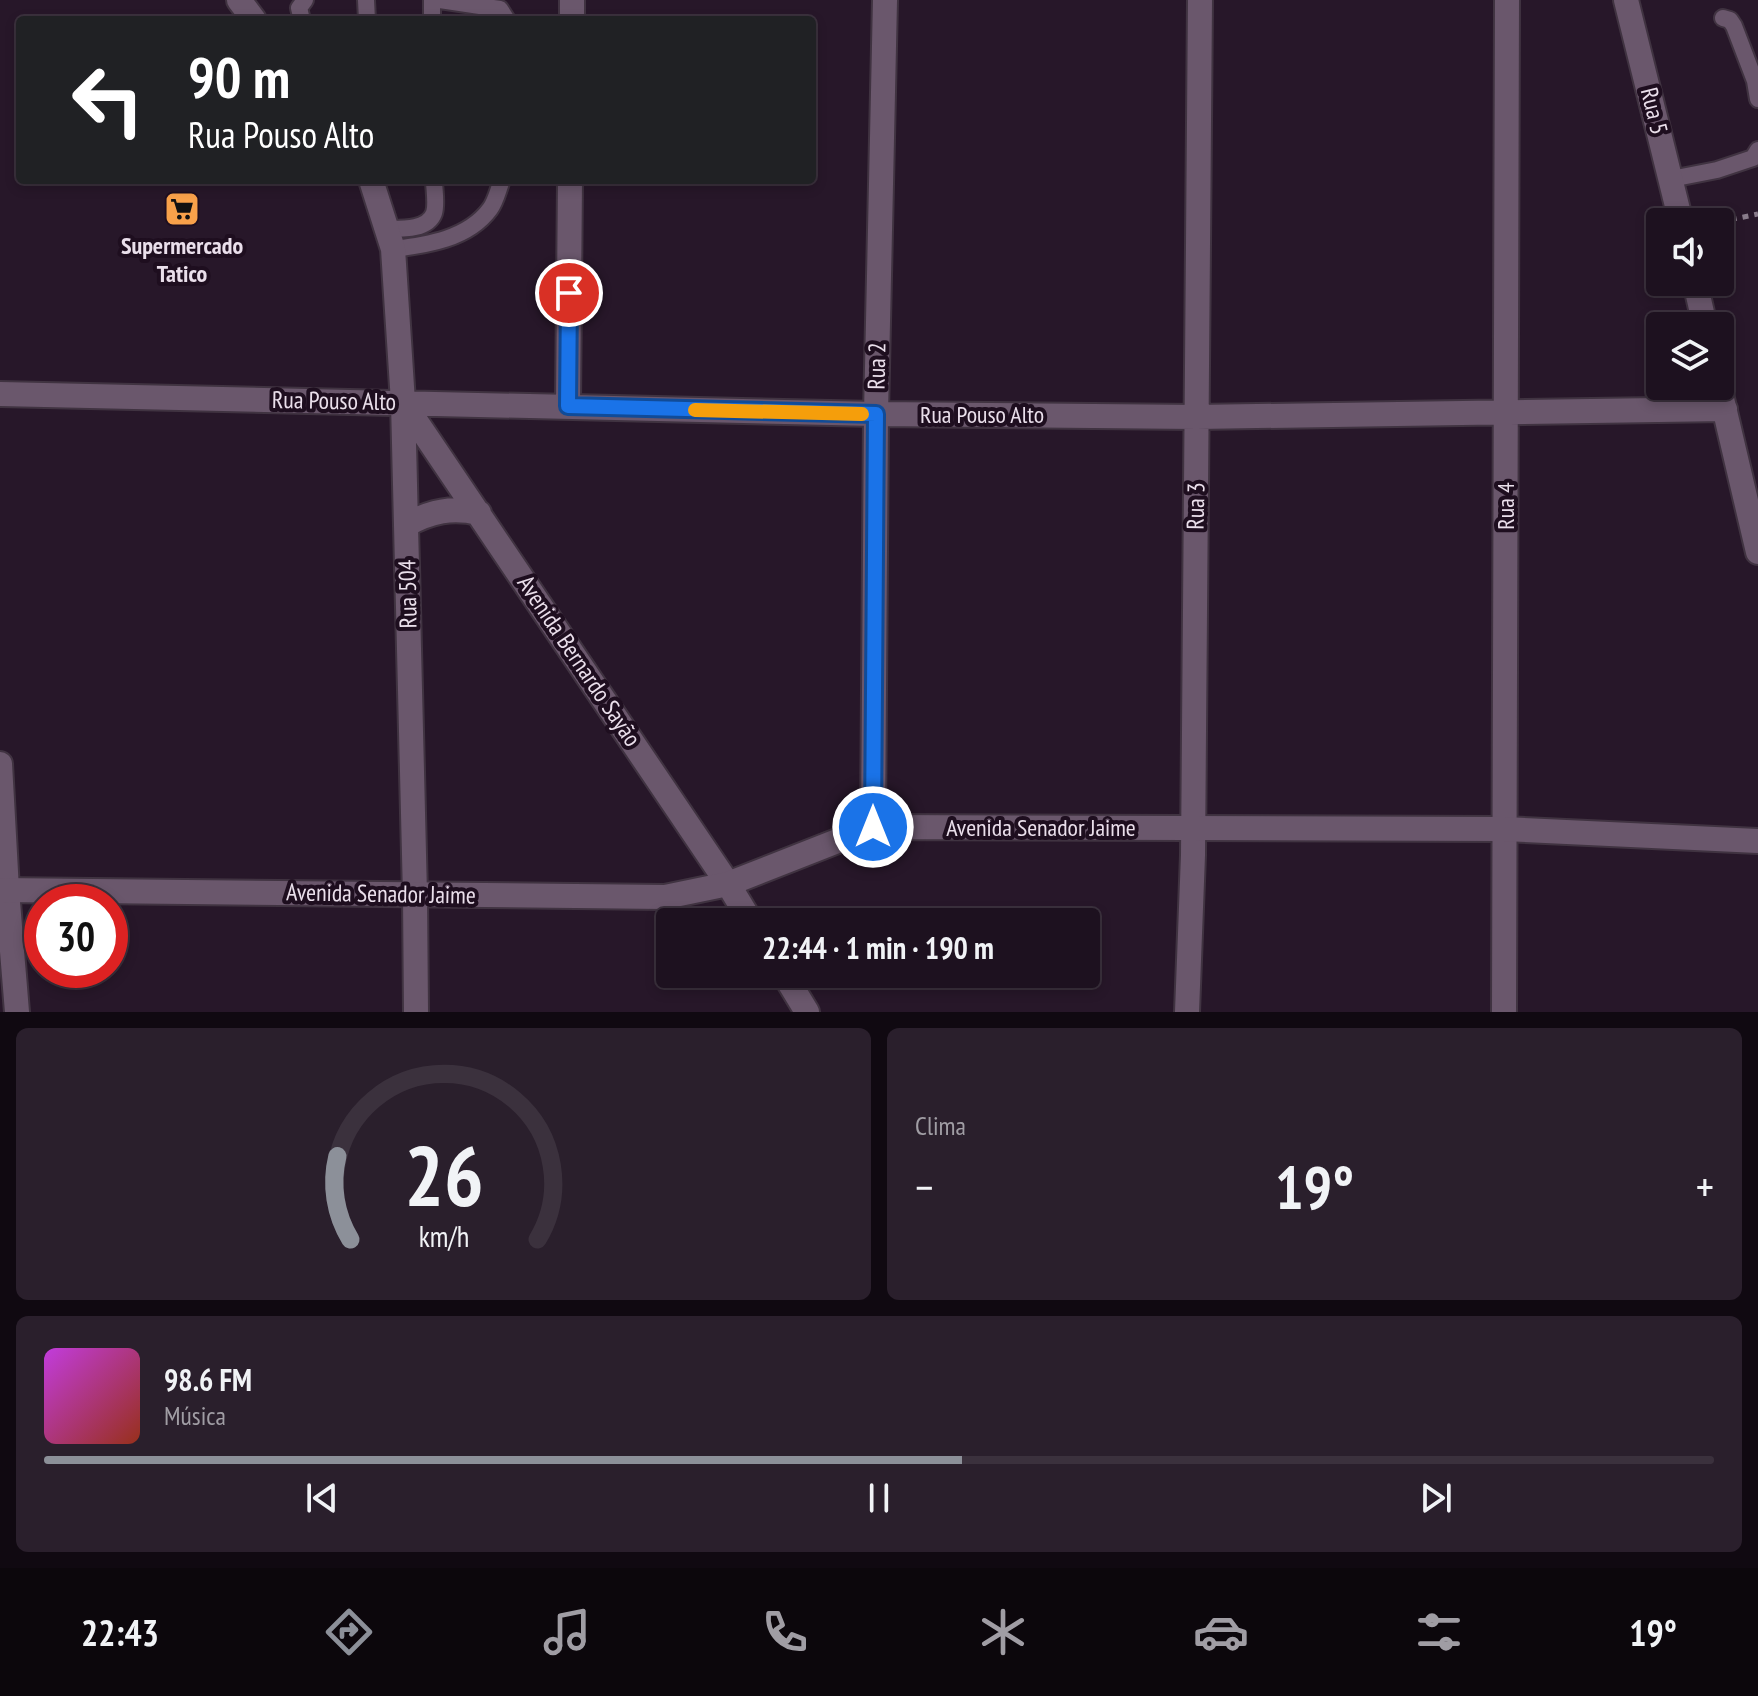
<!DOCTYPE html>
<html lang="pt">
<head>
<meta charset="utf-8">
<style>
  body { margin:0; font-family:"PT Sans Narrow",sans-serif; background:#2a1f2c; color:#f1f3f6; height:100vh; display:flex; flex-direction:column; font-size:30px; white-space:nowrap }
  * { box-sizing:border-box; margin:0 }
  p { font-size:26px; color:#a09da4 }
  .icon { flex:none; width:44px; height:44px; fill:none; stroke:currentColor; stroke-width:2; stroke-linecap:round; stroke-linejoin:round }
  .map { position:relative; height:1012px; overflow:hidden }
  .details { display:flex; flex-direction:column; gap:16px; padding:16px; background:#100911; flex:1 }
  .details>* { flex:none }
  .guide { position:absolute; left:16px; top:16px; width:800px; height:168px; border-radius:8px; box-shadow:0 4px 12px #0003,0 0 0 2px #3b313d; background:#202124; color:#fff; overflow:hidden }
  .controls { position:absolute; left:1646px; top:208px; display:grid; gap:16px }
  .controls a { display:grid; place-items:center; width:88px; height:88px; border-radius:8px; background:#1d111f; box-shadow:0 4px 12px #0003,0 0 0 2px #3b313d; font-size:40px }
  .speed { position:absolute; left:24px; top:884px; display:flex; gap:16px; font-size:40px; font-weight:700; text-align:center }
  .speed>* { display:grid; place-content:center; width:104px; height:104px; border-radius:50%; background:#1d111f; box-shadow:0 4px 12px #0003,0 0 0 2px #3b313d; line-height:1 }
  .speed .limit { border:12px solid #d22; background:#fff; color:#111 }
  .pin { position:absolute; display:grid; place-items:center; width:68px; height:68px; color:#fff; margin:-34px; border:4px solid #fff; border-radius:50%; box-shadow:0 2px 8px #0007 }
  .me { position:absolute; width:88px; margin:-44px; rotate:0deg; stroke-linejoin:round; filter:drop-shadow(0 0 6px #0008) }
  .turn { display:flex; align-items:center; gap:28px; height:168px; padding:0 40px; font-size:36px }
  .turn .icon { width:104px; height:104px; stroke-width:2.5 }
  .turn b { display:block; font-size:56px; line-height:68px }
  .big { font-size:60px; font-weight:600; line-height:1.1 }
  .details .tile { flex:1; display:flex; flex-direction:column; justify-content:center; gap:12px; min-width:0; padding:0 28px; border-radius:12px; background:#2a1f2c }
  .details .dial { align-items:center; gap:0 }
  .dial svg { height:208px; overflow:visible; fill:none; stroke:#3b313d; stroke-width:7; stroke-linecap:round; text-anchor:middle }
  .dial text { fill:#f1f3f6; stroke:none }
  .song { display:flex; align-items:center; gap:24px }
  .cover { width:96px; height:96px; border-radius:12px; background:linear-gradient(135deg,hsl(290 70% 55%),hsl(10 70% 35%)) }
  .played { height:8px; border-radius:4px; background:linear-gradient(90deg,#8c9099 55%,#3b313d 55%) }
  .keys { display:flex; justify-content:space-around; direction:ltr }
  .heat { display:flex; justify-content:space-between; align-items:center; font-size:44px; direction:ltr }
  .details .tiles { flex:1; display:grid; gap:16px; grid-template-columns:1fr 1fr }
  .tile:last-child { grid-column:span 2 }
  .trip { position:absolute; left:656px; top:908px; width:444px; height:80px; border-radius:8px; background:#1d111f; box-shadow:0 4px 12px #0003,0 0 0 2px #3b313d; font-weight:600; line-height:80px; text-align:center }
  .menu { display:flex; height:128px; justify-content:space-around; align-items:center; background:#0c070c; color:#a09da4 }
  .menu .icon { width:56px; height:56px }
  .menu .on { color:#8c9099 }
  .menu b { font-size:36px; color:#f1f3f6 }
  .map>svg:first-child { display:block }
</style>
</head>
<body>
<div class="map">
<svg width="1758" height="1012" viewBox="0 0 1758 1012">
  <rect width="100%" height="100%" fill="#271729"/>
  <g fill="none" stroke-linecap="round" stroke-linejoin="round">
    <defs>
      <path id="lane" d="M366,0L367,20
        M432,0V20
        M440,0L500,9L507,20
        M1723,18L1730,20L1734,26L1755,81L1758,99
        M302,20L299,8L305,0
        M1671,179L1717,170L1753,158L1758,150
        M388,229C402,229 428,230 434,213C437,204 434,189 434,180
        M393,249C427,245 468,239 490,209C496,201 498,190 502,180"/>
      <path id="street" d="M239,0L254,20
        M1626,0L1681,222
        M572,20V0
        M371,180L393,249L403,402L415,895L416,1012
        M1695,282L1705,326
        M1719,386L1758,552
        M0,394L876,414L1197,417L1725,409
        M403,402L728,884
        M568,406L570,180
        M406,525C431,511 452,507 479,513
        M0,764L7,890L17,1012
        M873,827L876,414L885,0
        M1187,1012L1193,855L1200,0
        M1504,1012L1507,0"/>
      <path id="secondary" d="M728,884L751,922
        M0,890L665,897L728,884L873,827L1505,829L1758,841
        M784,974L807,1012"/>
    </defs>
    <!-- lane casing -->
    <use href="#lane" stroke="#403341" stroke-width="20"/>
    <!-- street casing -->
    <use href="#street" stroke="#403341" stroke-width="28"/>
    <!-- secondary casing -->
    <use href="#secondary" stroke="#403341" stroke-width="28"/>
    <!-- path -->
    <path stroke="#887b8a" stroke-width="5" stroke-dasharray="6 6" stroke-linecap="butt" d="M1719,222L1758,214"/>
    <!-- lane -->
    <use href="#lane" stroke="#6a576c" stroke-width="16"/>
    <!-- street -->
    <use href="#street" stroke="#6a576c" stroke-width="24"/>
    <!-- secondary -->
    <use href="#secondary" stroke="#6a576c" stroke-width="24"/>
  </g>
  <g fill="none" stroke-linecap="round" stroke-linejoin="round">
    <defs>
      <path id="route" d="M569,293L568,406L876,414L873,827"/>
    </defs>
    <!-- route casing -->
    <use href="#route" stroke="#114b97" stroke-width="20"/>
    <!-- route -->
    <use href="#route" stroke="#1a73e8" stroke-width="14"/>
    <!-- slow -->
    <path stroke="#f59e0b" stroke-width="14" d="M695,410L862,414"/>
  </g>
  <!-- icons -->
  <defs>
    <symbol id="supermarket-square" viewBox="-11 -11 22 22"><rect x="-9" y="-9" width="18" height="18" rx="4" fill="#f8a14a" stroke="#1e0e1f"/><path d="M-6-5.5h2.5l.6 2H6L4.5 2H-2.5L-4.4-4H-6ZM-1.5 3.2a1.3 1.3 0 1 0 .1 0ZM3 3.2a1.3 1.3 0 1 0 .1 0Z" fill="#111"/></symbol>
  </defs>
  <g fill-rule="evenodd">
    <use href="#supermarket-square" x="162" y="189" width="40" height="40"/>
  </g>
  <g text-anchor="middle" stroke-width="8" stroke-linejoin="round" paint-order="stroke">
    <!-- street labels -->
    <g font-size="24" fill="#eadfeb" stroke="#1e0e1f">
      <text transform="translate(1654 111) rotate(76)" y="8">Rua 5</text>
      <text transform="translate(877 366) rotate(-89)" y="8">Rua 2</text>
      <text transform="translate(334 401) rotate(1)" y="8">Rua Pouso Alto</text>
      <text x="982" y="423">Rua Pouso Alto</text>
      <text transform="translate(1196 506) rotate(-89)" y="8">Rua 3</text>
      <text transform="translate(1506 506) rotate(-90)" y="8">Rua 4</text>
      <text transform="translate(408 594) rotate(-91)" y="8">Rua 504</text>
      <text transform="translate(579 661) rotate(56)" y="8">Avenida Bernardo Sayão</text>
      <text x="1041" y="836">Avenida Senador Jaime</text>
      <text transform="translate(381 894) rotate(1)" y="8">Avenida Senador Jaime</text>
    </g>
    <!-- poi labels -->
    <g font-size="24" font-weight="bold" fill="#eadfeb" stroke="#1e0e1f">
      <text x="182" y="254">Supermercado<tspan x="182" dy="28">Tatico</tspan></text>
    </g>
  </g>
</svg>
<div class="controls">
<a><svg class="icon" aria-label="sound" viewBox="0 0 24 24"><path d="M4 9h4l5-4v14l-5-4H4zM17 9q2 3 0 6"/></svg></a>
<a><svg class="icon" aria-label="layers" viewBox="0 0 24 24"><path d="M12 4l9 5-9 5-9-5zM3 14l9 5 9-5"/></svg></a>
</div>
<div class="speed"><div class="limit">30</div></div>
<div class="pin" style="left:569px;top:293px;background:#d93025"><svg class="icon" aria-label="arrive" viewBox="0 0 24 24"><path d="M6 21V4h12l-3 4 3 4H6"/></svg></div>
<svg class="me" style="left:873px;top:827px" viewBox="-20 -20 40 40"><circle r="17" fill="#1a73e8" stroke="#fff" stroke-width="3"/><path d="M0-11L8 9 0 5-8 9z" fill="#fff"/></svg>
<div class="trip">22:44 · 1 min · 190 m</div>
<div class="guide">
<div class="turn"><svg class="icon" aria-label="left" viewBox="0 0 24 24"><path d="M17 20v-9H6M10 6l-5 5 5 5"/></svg><div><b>90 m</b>Rua Pouso Alto</div></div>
</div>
</div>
<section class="details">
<div class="tiles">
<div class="tile dial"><svg viewBox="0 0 100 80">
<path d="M14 69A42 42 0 1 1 86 69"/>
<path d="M14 69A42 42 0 0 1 9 37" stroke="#8c9099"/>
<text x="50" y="56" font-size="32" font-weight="700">26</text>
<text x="50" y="72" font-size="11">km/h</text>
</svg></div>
<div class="tile"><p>Clima</p>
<div class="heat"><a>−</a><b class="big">19°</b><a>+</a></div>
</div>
<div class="tile">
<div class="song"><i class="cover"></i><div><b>98.6 FM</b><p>Música</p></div></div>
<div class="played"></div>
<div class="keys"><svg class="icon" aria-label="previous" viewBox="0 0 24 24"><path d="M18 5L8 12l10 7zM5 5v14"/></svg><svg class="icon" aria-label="pause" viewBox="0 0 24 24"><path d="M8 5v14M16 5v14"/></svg><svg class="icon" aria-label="next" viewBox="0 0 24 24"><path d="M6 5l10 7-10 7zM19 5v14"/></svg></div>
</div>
</div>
</section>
<nav class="menu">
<b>22:43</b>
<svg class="icon on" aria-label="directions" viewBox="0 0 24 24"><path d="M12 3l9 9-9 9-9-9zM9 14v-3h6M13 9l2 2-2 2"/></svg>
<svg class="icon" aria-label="music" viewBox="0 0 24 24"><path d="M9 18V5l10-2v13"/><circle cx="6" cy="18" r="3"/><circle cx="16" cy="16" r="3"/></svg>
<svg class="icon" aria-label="phone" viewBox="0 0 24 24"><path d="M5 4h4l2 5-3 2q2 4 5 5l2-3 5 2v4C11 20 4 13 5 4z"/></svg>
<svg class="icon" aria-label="climate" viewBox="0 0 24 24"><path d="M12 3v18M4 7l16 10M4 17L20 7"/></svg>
<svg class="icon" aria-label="car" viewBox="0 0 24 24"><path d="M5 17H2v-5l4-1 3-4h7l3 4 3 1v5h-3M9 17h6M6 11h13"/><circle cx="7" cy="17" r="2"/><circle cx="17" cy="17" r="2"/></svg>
<svg class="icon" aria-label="filters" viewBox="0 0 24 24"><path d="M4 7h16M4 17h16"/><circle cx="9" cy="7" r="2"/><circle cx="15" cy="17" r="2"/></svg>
<b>19°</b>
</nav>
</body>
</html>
